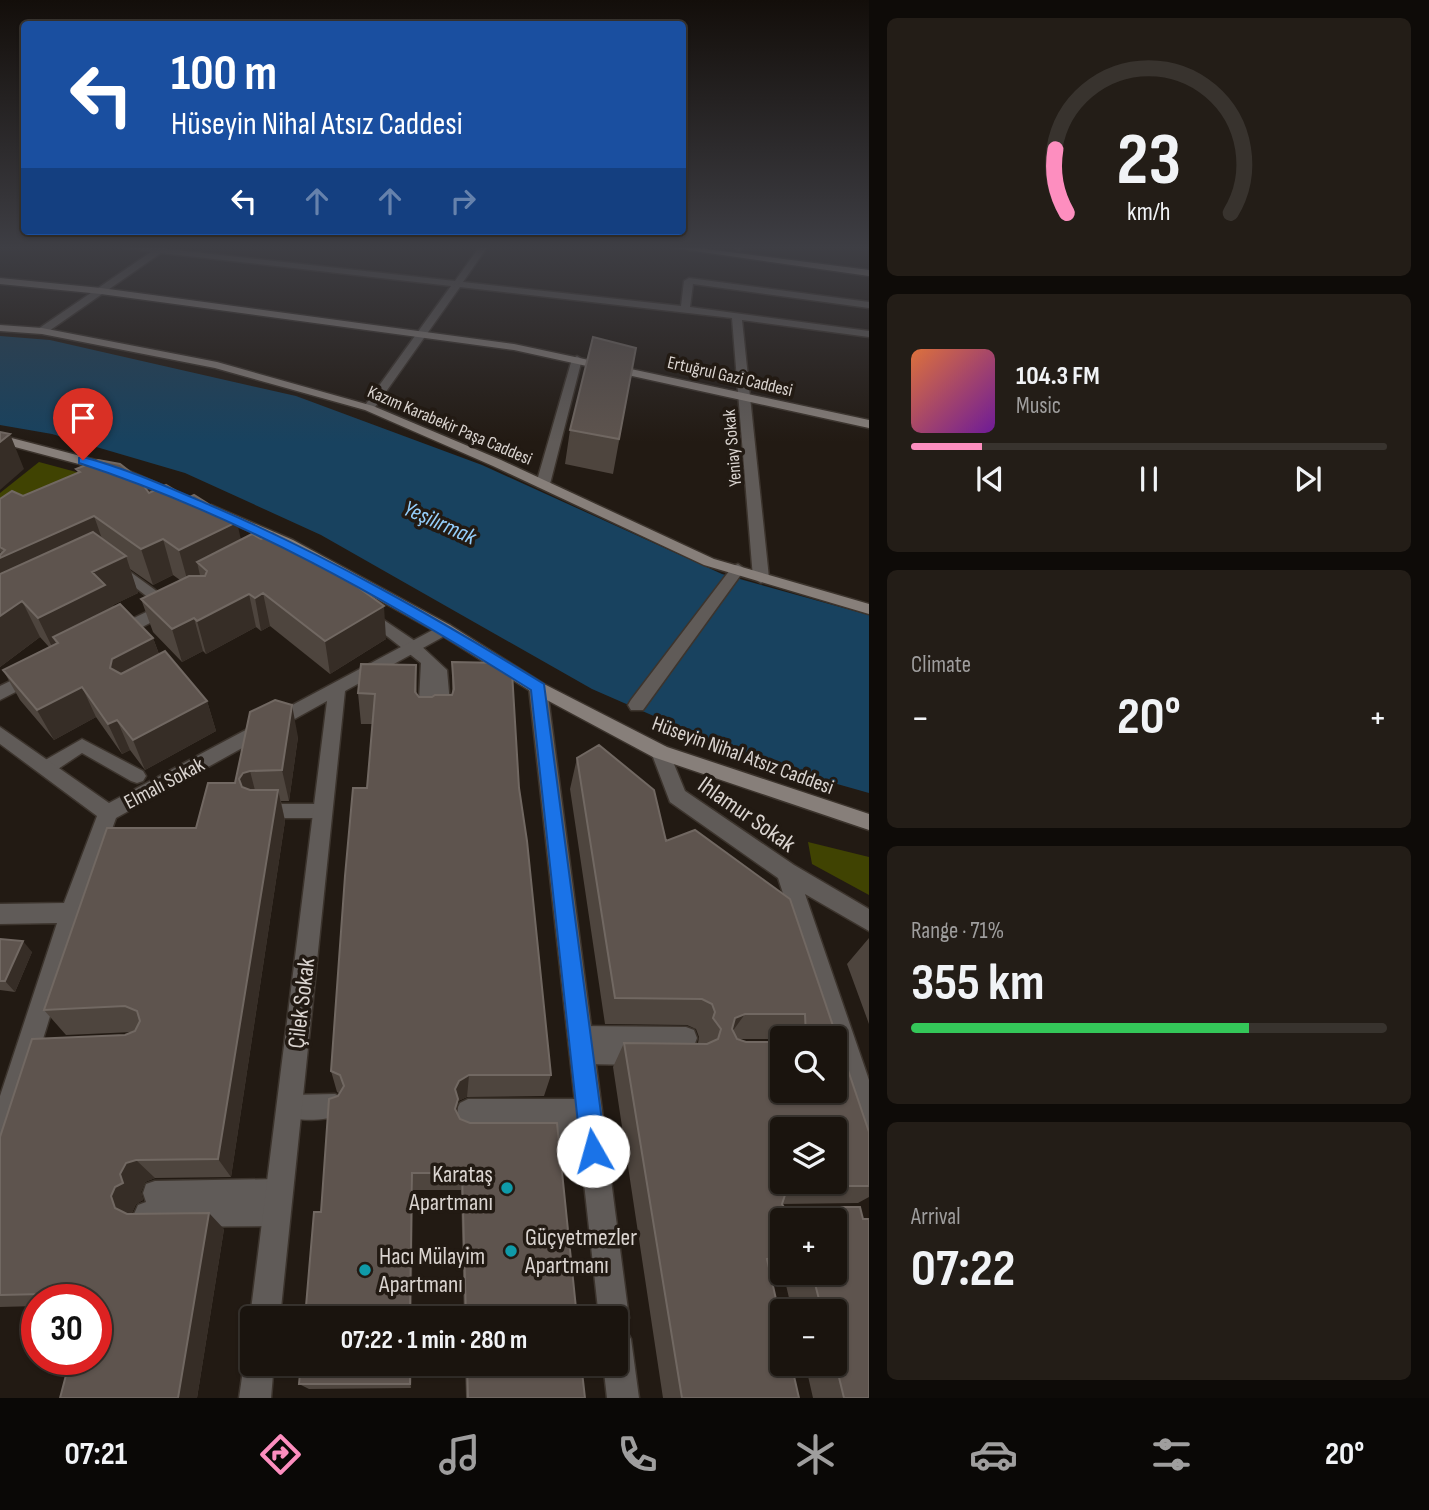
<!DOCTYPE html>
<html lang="en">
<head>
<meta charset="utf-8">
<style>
  body { margin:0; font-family:"Sofia Sans Condensed",sans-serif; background:#231d17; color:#f1f3f6; height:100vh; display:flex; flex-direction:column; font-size:26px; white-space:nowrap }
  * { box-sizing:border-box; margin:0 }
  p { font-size:23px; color:#9f9e9e }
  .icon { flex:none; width:38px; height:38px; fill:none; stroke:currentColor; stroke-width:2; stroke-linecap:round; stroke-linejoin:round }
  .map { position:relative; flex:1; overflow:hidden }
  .side { display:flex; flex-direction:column; gap:18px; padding:18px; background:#0e0b08; width:560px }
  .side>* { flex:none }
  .guide { position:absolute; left:21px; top:21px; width:665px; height:214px; border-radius:7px; box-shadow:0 2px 5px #0004,0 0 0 2px #38332e; background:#1a4fa0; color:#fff; overflow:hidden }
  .fabs { position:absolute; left:770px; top:1026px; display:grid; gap:14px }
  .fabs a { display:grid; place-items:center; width:77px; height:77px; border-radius:7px; background:#1a140e; box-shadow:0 2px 5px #0004,0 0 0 2px #38332e; font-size:35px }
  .speed { position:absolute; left:21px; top:1284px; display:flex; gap:14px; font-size:35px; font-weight:700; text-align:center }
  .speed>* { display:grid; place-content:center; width:91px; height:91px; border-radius:50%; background:#1a140e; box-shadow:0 2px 5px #0004,0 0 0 2px #38332e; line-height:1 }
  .speed .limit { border:10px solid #d22; background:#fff; color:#111 }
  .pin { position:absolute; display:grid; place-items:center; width:60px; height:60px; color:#fff; margin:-72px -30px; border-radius:50% 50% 50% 0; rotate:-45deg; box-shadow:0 0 7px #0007 }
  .pin .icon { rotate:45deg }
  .me { position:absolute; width:77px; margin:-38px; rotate:353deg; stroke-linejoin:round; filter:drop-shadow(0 0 5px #0008) }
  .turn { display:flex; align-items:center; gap:24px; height:147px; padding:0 35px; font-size:32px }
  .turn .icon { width:91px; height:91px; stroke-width:2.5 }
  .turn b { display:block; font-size:49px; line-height:60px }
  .lanes { display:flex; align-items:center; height:66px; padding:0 35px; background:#0003; justify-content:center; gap:35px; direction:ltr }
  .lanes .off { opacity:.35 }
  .big { font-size:52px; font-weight:700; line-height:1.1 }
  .side .tile { flex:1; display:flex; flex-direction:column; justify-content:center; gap:10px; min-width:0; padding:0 24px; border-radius:10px; background:#231d17 }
  .side .dial { align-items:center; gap:0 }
  .dial svg { height:182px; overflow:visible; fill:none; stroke:#38332e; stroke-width:7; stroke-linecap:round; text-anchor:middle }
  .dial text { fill:#f1f3f6; stroke:none }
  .song { display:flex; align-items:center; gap:21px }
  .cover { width:84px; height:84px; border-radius:10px; background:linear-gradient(135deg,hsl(20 70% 55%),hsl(280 70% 35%)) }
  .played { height:7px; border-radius:4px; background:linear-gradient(90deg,#fd8ebf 15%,#38332e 15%) }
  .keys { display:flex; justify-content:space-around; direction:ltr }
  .heat { display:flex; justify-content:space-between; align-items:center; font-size:38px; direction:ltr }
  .charge { height:10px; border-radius:5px; background:linear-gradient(90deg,#34c759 71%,#38332e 0) }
  .trip { position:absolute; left:240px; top:1306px; width:388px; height:70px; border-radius:7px; background:#1a140e; box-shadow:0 2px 5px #0004,0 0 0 2px #38332e; font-weight:700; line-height:70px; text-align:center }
  .tabs { display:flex; height:112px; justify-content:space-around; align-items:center; background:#0a0806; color:#9f9e9e }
  .tabs .icon { width:49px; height:49px }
  .tabs .on { color:#fd8ebf }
  .tabs b { font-size:32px; color:#f1f3f6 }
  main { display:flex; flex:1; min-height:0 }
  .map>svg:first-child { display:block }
</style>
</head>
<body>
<main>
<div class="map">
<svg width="869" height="1398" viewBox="0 0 869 1398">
  <rect width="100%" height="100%" fill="#221a13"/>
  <!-- green -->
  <path fill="#404302" d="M39,462L80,473L0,511V493Z
    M808,842L869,857V895L812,864Z"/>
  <!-- water -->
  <path fill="#18425f" d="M0,336L50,340L296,396L482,465L722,574L869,615V793L759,762L592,689L321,535L185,473L52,434L0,425Z"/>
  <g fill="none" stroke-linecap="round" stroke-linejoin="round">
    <defs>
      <path id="lane" d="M736,246H744L739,251L735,249Z
        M118,563L173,603L175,606L173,609H163L113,570L111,567Z
        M369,610L418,643L447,670L451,715L449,719H437L435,702L432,723H420L418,719L421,663L364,618L362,615Z
        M82,739L143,771L146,776L143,781L137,783L131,781L82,753L52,773H40L37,768L40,763Z
        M261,804H323L329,806L332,811L329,816L323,818H261L255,816L252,811L255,806Z
        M580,1026L686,1027L694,1030L697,1038L694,1046L686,1049H648L650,1054L647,1062L639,1065L582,1064L574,1061L571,1053L574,1045L569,1037L572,1029Z
        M335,1094L343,1098L347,1106L343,1114C327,1121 297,1122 281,1115L277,1107L281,1099L289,1095Z
        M468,1099H589L597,1103L601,1111L597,1119L603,1128L599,1136C582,1144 546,1144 529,1136L525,1128L527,1123H468L460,1119L456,1111L460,1103Z
        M279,1179L288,1182L291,1191L288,1200L282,1202L286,1204L290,1213L286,1222L277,1226L147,1227L138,1223L134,1214L138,1205L146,1202L143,1193L146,1184L155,1181Z"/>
      <path id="street" d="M115,246H165L167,249L455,281L480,246H488L463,282L681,306L684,281L689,278L869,302V308L693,284L690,307L869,331V337L742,320L769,578L761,583L753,578L732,318L460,287L373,410L369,411L363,408L451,286L161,253L46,333H38V329L151,252Z
        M577,356L582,359L550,484L548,487H538L536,484L572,359Z
        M738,564L745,569L643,710H631L628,705L631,700L733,566Z
        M167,602L175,607L173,611L123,637H111L109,633L111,629Z
        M444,624L450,625L452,629L450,633L345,691L280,1318H252V1323L250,1318L327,701L116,818L82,913L13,1136L9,1145L0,1149V1096L57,923L0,924V904L64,903L97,816L0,744V727L109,803Z
        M33,670L39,672L42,676L39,680L0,700V686Z
        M538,682L547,688L629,1318L625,1328L631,1339L639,1398H607L603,1363H616V1318H599L529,688Z
        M660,745L667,747L685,791L794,865L869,909V931L805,894L869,1080V1131L860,1127L856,1118L835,1052V1038H830L778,878L670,802L651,752L653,747Z
        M252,1350V1363H274L271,1398H239L244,1363L248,1352Z"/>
      <path id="secondary" d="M660,246H683L869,270V276Z
        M0,278L101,288L514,344L869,420V428L514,350L101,294L0,284Z
        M0,325L42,328L217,362L373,406L501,460L714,559L869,604V614L704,565L493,466L365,410L215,368L42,334L0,331Z
        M0,435L115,465L189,497L182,501L177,500L105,471L0,443Z
        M211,505L293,540L450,625L544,684L667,747L869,814V830L653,757L532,692L438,633L283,546L206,512L204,509Z"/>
    </defs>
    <!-- lane casing -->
    <use href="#lane" stroke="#3c342d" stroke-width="3"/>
    <!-- street casing -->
    <use href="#street" stroke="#3c342d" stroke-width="3"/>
    <!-- secondary casing -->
    <use href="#secondary" stroke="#3c342d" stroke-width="3"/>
    <!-- lane -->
    <use href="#lane" fill="#605b58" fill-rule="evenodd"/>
    <!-- street -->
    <use href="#street" fill="#605b58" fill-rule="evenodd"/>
    <!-- secondary -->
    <use href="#secondary" fill="#877f7a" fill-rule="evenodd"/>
  </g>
  <!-- wall -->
  <path fill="#4e453e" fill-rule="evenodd" d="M636,348L613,474L565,464L570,430Z
    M76,469L149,493L241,540L386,639L330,674L270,626L261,631L256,627L206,654L203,651L182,662L153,632L141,599L180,580L173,575L153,585L130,569L138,593L113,605L114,607L153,638L159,654L207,701L216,731L145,770L130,750L122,754L96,717L54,740L20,700L3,670L49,647L40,637L0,667V499L23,496L78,473Z
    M452,662L519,788L551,1075L544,1096L467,1097L458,1101L457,1114L577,1318H464L461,1190H413L321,1212L338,1096L340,1094L337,1092L331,1071L367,788L372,724H361L358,693L416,665L417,694L419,697H432L452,695Z
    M250,712L298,737L289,801H281L285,821L231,1177L155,1178L145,1182L141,1192L143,1200L136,1204L132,1213V1214L224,1229L197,1398H60L96,1300H37V1306L0,1307V1137L125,1035L133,1032L66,1035L44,1010L235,783Z
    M599,745L654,790L666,841L695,830L790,899L869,1132V1197L858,1203L782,1204L789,1215L794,1216L809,1207H860L863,1219H869V1398H813L805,1363H835V1311H792L783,1272H835V1220H782V1269L781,1264L768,1267L782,1326V1363H791L799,1398H663L613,1067L624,1043L698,1044V1043L699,1037L696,1029L687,1025L605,1024L570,789L577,758ZM782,1038H835V1090H782V1042H746L737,1039H782ZM782,1129H835V1181H782Z
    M869,938V1024L847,964Z
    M0,939L32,952L15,992L0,990Z
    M412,1363L411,1388L309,1389L299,1384Z
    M465,1363H581L585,1398H466Z"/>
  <!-- shaded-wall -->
  <path fill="#362d26" d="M10,434L24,469L0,490V442Z
    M94,516L107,553L0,588V551L3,557Z
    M237,522L245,558L197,562L201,580L189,586L179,550Z
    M163,539L173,575L153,585L141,549Z
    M126,556L138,593L113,605L119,622L58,643L53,637L60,652L56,655L38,618L92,572Z
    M263,593L270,626L261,631L255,598Z
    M249,594L256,627L206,654L197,621Z
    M22,601L40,637L0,667V616Z
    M384,606L386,639L330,674L325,641Z
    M194,618L203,651L182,662L172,629Z
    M153,638L164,668L125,690L110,668L112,659Z
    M82,687L96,717L54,740L37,710Z
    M207,701L216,731L145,770L133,740Z
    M292,705L298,737L289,801L282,770Z
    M117,720L130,750L122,754L108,724Z
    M250,771L258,802L248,810L239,779L243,773Z
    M278,790L285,821L231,1177L218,1159Z
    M23,941L32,952L15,992L5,981Z
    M745,1014L727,1039L735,1018Z
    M469,1075L467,1097L458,1101L457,1119L455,1109V1089L459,1081Z
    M136,1160L155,1178L145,1182L141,1192L143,1200L136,1204L132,1213L136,1224L115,1208L111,1196L126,1163Z
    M412,1173L413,1190L412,1318H410Z
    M209,1213L224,1229L197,1398H178Z
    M410,1363H412L411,1388L410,1384Z"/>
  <!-- building -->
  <path fill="#5e544e" stroke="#716862" stroke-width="2" fill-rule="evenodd" d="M593,337L636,348L619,439L570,430Z
    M0,432L10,434L0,442Z
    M98,460L120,464L138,478L149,493L166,485L188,498L194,495L237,522L179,550L163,539L141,549L94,516L0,558V555L5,550L0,547V499L12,491L23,496L80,472L76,469Z
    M93,532L126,556L92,572L105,585L38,618L22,601L0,616V574Z
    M273,533L331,572L334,570L384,606L325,641L263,593L255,598L249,594L197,621L194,618L172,629L141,599L189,576H205L207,571L197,562L252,534L261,539Z
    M120,604L153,638L112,659L110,668L121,674L165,651L207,701L133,740L117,720L108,724L82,687L37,710L3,670L58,643L53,637Z
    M452,662L502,663L512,672L519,788L527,841L551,1075H469L459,1081L455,1089L458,1099L455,1109L460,1119L470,1123H557L577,1318H466L462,1173H412L410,1318H305L314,1212H321L329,1099L338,1096L344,1086L340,1075L331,1071L345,876L353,788H367L375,694L358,693L361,664L416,665L415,692L419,697H432L435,695H452L454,689Z
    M275,700L292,705L282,770L250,771L243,773L239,779L242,787L250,790H278L218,1159L136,1160L126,1163L120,1174L123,1183L115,1187L111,1196L115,1208L127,1214L209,1213L178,1398H60L70,1360H96V1300H85L86,1293L0,1295V1137L32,1039L125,1035L135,1031L140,1021L137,1011L125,1006L44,1010L107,828H196L208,783H235L250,712Z
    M599,745L654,790L666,841L695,830L790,899L869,1132V1186H798L786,1192L782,1204L789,1215L806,1219L809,1217V1207H860L863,1219H869V1398H844L835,1361V1311H822L812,1272H835V1220H782V1256L767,1259L782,1326V1363H791L799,1398H682L624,1043L707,1044L718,1039L721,1029L713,1018L715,1012L712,1004L702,999L615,998L577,758ZM745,1014H805L806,1038H835V1090H782V1042H746L737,1039L732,1029L735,1018ZM782,1129H835V1181H782Z
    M0,939L23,941L5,981H0Z
    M301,1363H410V1384H299Z
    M467,1363H581L585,1398H468Z"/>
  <!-- sky -->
  <linearGradient id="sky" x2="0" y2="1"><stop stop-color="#130e0a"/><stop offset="0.56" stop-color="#3e3e44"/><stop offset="1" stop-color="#3e3e44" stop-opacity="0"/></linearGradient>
  <rect width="869" height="442" fill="url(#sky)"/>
  <!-- route -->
  <path fill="#1a73e8" stroke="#114b97" stroke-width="2" d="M83,457C128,469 170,488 212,506C328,556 437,618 544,684L606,1151L602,1160L593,1163L585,1160L581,1151L531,690C388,600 241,516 79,463V458Z"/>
  <!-- markers -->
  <g fill="#0f9aa8" stroke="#221a13" stroke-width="2.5">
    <circle cx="507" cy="1188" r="7"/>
    <circle cx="511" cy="1251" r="7"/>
    <circle cx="365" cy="1270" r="7"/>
  </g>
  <g text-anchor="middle" stroke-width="7" stroke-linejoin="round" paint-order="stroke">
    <!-- far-street labels -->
    <g font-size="18" fill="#dad4d0" stroke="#221a13">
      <text transform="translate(730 376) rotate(13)" y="6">Ertuğrul Gazi Caddesi</text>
      <text transform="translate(450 425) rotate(23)" y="6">Kazım Karabekir Paşa Caddesi</text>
      <text transform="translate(732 448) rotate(-95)" y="6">Yeniay Sokak</text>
    </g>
    <!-- street labels -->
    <g font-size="21" fill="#dad4d0" stroke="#221a13">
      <text transform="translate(743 755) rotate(20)" y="7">Hüseyin Nihal Atsız Caddesi</text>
      <text transform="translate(164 783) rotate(-28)" y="7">Elmalı Sokak</text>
    </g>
    <!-- water labels -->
    <g font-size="23" font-style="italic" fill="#95cefb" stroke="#221a13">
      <text transform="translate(440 522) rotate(24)" y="8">Yeşilırmak</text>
    </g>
    <!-- near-street labels -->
    <g font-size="24" fill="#dad4d0" stroke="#221a13">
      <text transform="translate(747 814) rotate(35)" y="8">Ihlamur Sokak</text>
      <text transform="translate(301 1003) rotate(-83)" y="8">Çilek Sokak</text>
    </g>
    <!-- near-poi labels -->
    <g font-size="24" fill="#dad4d0" stroke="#221a13" text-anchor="start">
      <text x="493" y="1182" text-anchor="end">Karataş<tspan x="493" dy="28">Apartmanı</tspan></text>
      <text x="525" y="1245">Güçyetmezler<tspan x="525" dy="28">Apartmanı</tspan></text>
      <text x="379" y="1264">Hacı Mülayim<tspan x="379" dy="28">Apartmanı</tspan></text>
    </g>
  </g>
</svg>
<div class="fabs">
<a><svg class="icon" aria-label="search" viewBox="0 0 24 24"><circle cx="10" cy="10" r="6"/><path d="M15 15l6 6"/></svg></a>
<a><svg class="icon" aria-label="layers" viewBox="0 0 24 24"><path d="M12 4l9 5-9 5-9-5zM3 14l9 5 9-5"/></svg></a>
<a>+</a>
<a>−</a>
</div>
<div class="speed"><div class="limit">30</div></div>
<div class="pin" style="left:83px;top:460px;background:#d93025"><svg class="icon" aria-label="arrive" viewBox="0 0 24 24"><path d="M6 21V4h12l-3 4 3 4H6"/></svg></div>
<svg class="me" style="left:593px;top:1151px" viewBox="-20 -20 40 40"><circle r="19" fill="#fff"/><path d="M0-13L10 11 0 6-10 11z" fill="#1a73e8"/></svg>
<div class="trip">07:22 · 1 min · 280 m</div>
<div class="guide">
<div class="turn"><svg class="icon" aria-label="left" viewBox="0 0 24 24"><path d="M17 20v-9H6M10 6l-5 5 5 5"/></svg><div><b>100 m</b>Hüseyin Nihal Atsız Caddesi</div></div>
<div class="lanes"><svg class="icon" aria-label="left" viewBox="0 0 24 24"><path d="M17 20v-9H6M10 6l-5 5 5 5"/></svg><svg class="icon off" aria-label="ahead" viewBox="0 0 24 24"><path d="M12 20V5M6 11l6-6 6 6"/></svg><svg class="icon off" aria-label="ahead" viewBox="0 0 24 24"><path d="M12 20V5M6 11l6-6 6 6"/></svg><svg class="icon off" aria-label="right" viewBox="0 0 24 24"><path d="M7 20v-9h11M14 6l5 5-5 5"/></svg></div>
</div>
</div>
<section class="side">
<div class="tile dial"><svg viewBox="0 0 100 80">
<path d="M14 69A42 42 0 1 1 86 69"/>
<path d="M14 69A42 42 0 0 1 9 41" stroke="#fd8ebf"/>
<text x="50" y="56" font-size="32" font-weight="700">23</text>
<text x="50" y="72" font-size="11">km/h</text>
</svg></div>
<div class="tile">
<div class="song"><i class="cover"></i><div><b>104.3 FM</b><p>Music</p></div></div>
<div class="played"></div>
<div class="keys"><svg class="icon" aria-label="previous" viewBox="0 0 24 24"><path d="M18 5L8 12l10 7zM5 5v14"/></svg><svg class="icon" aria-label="pause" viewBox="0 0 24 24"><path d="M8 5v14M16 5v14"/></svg><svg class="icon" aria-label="next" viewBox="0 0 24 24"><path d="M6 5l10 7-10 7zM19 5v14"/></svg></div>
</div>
<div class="tile"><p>Climate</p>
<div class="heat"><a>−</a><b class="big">20°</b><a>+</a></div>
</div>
<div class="tile"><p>Range · 71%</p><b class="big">355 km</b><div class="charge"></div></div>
<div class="tile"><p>Arrival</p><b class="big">07:22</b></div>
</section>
</main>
<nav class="tabs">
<b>07:21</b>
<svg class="icon on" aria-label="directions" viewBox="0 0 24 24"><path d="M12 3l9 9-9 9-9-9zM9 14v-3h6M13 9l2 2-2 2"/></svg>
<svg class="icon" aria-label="music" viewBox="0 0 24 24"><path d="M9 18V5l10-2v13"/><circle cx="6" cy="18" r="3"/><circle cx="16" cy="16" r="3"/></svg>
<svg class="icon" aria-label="phone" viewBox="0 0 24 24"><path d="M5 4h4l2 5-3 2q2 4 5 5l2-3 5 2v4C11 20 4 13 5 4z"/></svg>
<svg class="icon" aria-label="climate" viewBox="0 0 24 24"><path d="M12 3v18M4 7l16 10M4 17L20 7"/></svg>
<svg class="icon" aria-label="car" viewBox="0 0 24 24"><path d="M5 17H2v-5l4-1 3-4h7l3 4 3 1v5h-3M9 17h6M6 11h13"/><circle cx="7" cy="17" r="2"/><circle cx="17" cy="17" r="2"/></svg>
<svg class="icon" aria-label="filters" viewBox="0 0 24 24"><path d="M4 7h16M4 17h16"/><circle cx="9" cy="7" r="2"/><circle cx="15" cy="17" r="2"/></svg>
<b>20°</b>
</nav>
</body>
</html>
